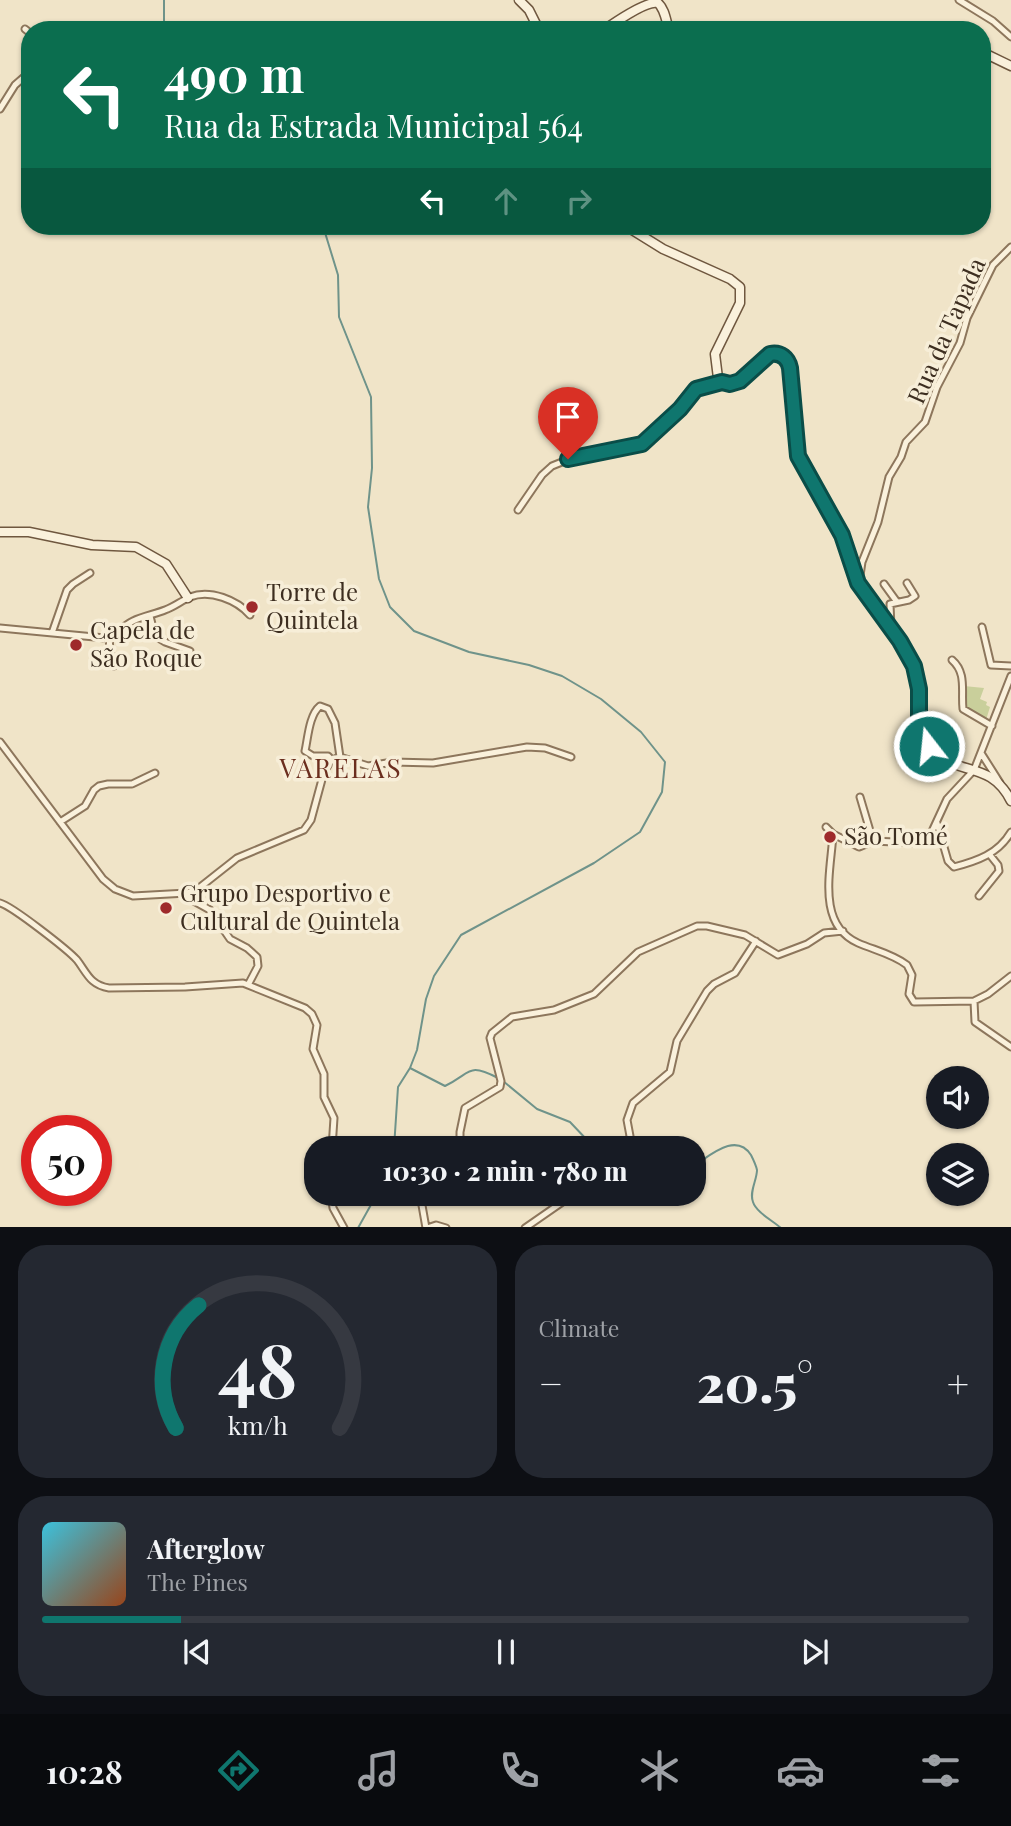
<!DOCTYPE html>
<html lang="en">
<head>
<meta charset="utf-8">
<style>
  body { margin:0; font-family:"Playfair Display",serif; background:#242831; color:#f1f3f6; height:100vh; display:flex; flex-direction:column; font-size:26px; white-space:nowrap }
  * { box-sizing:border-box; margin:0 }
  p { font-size:23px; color:#9ea1a6 }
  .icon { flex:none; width:38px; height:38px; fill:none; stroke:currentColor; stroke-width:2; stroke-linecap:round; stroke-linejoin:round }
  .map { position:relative; height:1227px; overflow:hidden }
  .panel { display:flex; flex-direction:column; gap:18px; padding:18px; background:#0d0f14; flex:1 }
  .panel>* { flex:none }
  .top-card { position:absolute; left:21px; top:21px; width:970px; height:214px; border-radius:28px; box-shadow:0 2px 5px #0004; background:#0b6e4f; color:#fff; overflow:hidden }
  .fabs { position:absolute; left:926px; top:1066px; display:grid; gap:14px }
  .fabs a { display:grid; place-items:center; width:63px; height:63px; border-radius:50%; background:#171b24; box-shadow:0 2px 5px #0004; font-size:35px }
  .speed { position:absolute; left:21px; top:1115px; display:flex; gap:14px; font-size:35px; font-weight:700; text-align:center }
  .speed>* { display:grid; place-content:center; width:91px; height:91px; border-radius:50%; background:#171b24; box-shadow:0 2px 5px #0004; line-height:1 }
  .speed .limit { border:10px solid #d22; background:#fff; color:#111 }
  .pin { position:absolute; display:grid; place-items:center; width:60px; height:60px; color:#fff; margin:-72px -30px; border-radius:50% 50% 50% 0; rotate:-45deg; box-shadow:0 0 7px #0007 }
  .pin .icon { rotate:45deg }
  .me { position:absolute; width:77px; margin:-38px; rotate:344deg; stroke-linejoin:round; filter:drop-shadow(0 0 5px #0008) }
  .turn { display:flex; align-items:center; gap:24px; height:147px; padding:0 28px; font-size:32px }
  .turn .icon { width:91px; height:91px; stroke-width:2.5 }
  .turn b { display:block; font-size:49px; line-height:60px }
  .lanes { display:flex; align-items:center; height:66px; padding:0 28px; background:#0003; justify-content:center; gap:35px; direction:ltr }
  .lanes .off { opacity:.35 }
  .big { font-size:52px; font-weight:800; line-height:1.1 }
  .panel .tile { flex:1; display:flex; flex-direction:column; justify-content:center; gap:10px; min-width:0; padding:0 24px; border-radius:28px; background:#242831 }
  .panel .dial { align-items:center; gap:0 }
  .dial svg { height:182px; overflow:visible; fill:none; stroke:#363941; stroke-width:7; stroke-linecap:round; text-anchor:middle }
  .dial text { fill:#f1f3f6; stroke:none }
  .song { display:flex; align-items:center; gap:21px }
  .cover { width:84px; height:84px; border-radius:10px; background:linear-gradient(135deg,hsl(190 70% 55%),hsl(20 70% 35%)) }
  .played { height:7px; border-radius:4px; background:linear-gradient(90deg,#0f766e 15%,#363941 15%) }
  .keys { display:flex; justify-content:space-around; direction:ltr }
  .heat { display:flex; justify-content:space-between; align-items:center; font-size:38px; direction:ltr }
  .panel .tiles { flex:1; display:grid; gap:18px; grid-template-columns:1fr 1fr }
  .tile:last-child { grid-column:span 2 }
  .trip { position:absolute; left:304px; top:1136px; width:402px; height:70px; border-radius:28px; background:#171b24; box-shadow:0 2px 5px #0004; font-weight:800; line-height:70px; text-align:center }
  .tab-bar { display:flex; height:112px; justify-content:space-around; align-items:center; background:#090b0e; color:#9ea1a6 }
  .tab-bar .icon { width:49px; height:49px }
  .tab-bar .on { color:#0f766e }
  .tab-bar b { font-size:32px; color:#f1f3f6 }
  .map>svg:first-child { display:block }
</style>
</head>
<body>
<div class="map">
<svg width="1011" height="1228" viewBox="0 0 1011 1228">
  <rect width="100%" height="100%" fill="#f0e4c8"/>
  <!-- green -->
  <path fill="#c9cf9b" d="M964,686L984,688L980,699L987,702L986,705L990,707L986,720L964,709Z"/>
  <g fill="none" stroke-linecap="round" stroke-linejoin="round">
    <!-- stream -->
    <path stroke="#6f938a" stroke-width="2" d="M164,0V30
      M323,226L338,275L339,317L371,397L372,468L368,507L379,579L390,607L414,631L469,652L529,665L562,676L601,699L641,732L665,762L662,792L640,832L594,863L461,935L434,976L426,999L417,1050L410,1068L398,1087L394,1148
      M410,1068L445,1086C472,1073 467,1062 498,1078
      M503,1081L537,1109L570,1122L588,1141C601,1144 612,1134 624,1142
      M695,1165C711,1155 736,1132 751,1155C753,1159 756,1165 757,1170C757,1180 749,1192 753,1202C756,1212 773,1221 781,1228
      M358,1228L377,1194"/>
    <defs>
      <path id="street" d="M959,0L993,21L1011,37
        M25,29L30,33
        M30,49L27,54L30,63
        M0,109L15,85L30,72
        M518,510L542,475L552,466L572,458L642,444L680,409L696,389L722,382
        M859,582L862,562L878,522L889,477L901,457L906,442L925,422L937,387L960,343L967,318L993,265L1011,247
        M884,584L897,602
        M150,616L155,636L165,642L190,651
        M982,627L991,665L1011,666
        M0,628L105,638C116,635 123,626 133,621C143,616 155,614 165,610C174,607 181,601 190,597C210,589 237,600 250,615
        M891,628L890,604L909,600L915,596L907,583
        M52,633L67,590L73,584L90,573
        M109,637L110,651L114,666
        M952,660C967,673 961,691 963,709L992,726
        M0,742L103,879L115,889L133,896L187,893L199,888L237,858L304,830L311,820L324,772L330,762L337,758H343L368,766L393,762L433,763L527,747L545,748L571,757
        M981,753L1000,783
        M332,760L328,756H313L305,751C308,738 309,715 320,706L328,709L335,723L340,757
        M860,797L873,841
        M60,822L85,806L94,790L99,786L108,784H132L155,773
        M937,823L948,861L954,867C977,861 998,854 1011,832
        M826,827L833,834L859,847L873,841L916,843L928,840L947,799L974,770L1011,676
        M833,834C831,870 816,924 858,943C874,950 893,954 907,965L912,975L909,994L914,1002L974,1001L988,994L1011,976
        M183,895L210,910L230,939L247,948L257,957L258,966L248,985
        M979,896L999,871L998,865L990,855
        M0,903C12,906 68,950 77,960C87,973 90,985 109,988L185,987L243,983L305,1008L312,1014L317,1025L313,1049L324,1074V1097L334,1118L332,1148
        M974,1001L975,1022L1011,1047
        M460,1148V1132L465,1108L500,1087L501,1081L490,1038L492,1033L512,1017L554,1010L594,994L638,952L697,926H707L745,935L778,955L807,944L824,933L843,931
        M624,1148L630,1136L627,1120L633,1103L670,1072L677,1041L707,991L714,984L735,973L756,941
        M331,1194L333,1208L344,1228
        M420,1194L426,1228
        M427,1228L436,1225L446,1228
        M525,1228L574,1194"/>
      <path id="secondary" d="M519,0L529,10L539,30
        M604,30C614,23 647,0 658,3C665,9 666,21 669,30
        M982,52L1011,66
        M626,226L663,249L730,279L740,287V303L715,354L718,378L726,384L743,379L772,353L780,355L789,362C799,392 788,428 799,457C809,483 829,506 841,532C849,549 850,570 860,587C877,614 901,637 914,666C924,689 911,718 924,739C948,781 988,755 1011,801
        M0,532H29L92,545L136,547L166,564L188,598"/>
    </defs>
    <!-- street casing -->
    <use href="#street" stroke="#8d765c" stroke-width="9"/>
    <!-- secondary casing -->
    <use href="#secondary" stroke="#6f573f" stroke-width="11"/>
    <!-- street -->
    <use href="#street" stroke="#faf1dc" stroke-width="5"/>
    <!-- secondary -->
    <use href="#secondary" stroke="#faf1dc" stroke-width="8"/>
  </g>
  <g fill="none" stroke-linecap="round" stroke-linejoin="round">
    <defs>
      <path id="route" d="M568,459L642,444L680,409L696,389L722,382L730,384L740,381L770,354C781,352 788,358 790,368L798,456L842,535L858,583L900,641L914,666L919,689V729L929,746"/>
    </defs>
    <!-- route casing -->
    <use href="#route" stroke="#0a4d48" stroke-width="18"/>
    <!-- route -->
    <use href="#route" stroke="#0f766e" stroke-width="12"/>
  </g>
  <!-- markers -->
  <g fill="#9e2a2b" stroke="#f7eed8" stroke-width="2.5">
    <circle cx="252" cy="607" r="7"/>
    <circle cx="76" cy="645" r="7"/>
    <circle cx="830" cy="837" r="7"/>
    <circle cx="166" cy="908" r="7"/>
  </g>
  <g text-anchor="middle" stroke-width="7" stroke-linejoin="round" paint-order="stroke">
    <!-- street labels -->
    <g font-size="24" fill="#3d2e20" stroke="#f7eed8">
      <text transform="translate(947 331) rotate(-66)" y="8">Rua da Tapada</text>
    </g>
    <!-- poi labels -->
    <g font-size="24" fill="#3d2e20" stroke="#f7eed8" text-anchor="start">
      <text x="266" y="601">Torre de<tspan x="266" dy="28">Quintela</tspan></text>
      <text x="90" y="639">Capela de<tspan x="90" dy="28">São Roque</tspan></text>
      <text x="844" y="845">São Tomé</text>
      <text x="180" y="902">Grupo Desportivo e<tspan x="180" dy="28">Cultural de Quintela</tspan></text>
    </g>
    <!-- neighbourhood labels -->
    <g font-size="26" letter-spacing="2" fill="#6b2e1e" stroke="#f7eed8">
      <text x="341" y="778">VARELAS</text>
    </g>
  </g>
</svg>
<div class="fabs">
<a><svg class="icon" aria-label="sound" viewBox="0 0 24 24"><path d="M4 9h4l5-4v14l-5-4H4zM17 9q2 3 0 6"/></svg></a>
<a><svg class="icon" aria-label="layers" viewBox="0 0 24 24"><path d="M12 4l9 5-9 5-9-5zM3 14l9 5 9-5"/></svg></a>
</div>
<div class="speed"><div class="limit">50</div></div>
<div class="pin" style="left:568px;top:459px;background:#d93025"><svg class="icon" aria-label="arrive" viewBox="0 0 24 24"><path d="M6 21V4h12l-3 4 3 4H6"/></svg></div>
<svg class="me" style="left:929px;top:746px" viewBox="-20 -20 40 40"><circle r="17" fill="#0f766e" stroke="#fff" stroke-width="3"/><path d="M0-11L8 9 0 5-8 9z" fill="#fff"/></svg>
<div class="trip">10:30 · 2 min · 780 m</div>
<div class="top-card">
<div class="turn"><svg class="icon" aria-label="left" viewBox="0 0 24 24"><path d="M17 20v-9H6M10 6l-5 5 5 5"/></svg><div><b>490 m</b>Rua da Estrada Municipal 564</div></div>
<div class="lanes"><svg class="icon" aria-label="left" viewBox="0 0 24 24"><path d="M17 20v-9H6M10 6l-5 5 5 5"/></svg><svg class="icon off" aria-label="ahead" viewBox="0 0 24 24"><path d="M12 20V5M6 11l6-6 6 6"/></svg><svg class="icon off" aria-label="right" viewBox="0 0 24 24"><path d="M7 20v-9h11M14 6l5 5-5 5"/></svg></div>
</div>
</div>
<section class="panel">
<div class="tiles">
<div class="tile dial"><svg viewBox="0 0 100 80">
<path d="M14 69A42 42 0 1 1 86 69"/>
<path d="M14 69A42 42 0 0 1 24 15" stroke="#0f766e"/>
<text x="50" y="56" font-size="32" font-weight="700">48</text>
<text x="50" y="72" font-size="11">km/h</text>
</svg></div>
<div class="tile"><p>Climate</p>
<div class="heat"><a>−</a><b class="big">20.5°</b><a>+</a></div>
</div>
<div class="tile">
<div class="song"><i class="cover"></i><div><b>Afterglow</b><p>The Pines</p></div></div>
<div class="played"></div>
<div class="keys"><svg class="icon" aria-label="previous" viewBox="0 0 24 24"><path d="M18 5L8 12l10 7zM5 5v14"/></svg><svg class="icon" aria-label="pause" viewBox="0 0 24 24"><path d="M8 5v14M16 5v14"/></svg><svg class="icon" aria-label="next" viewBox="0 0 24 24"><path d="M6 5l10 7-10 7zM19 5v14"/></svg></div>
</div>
</div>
</section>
<nav class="tab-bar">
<b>10:28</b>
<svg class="icon on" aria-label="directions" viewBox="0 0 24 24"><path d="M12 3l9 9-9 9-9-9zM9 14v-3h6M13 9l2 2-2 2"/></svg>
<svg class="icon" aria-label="music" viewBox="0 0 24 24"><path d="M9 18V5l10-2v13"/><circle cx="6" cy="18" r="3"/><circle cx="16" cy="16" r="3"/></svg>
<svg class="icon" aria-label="phone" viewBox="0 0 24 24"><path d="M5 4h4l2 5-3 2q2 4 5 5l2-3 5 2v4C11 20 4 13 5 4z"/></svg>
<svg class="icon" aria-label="climate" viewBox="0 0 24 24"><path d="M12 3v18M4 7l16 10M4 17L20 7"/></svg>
<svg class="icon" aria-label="car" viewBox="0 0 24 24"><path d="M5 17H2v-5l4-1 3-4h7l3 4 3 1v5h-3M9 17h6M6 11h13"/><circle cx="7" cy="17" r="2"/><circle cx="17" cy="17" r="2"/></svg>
<svg class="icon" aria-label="filters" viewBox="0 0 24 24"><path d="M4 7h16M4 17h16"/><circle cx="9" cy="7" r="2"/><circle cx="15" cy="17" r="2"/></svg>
</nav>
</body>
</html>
